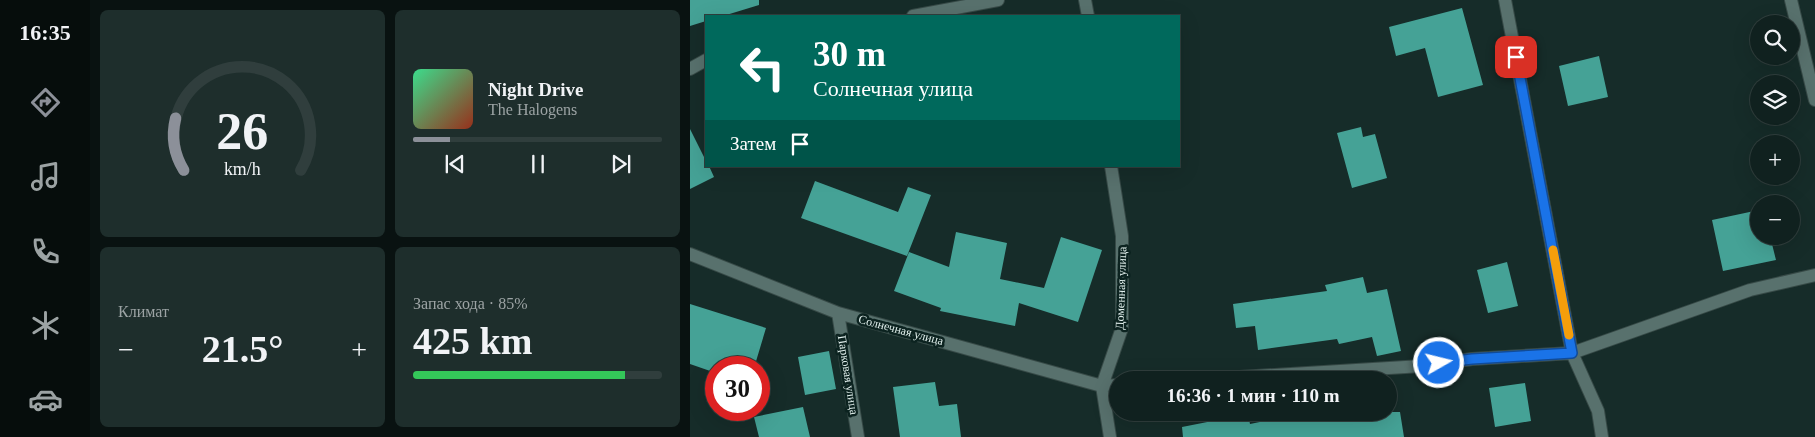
<!DOCTYPE html>
<html lang="ru">
<head>
<meta charset="utf-8">
<style>
  body { margin:0; font-family:Georgia,serif; background:#1e2e2c; color:#f1f3f6; height:100vh; display:flex; flex-direction:column; font-size:19px; white-space:nowrap }
  * { box-sizing:border-box; margin:0 }
  p { font-size:16px; color:#9ca3a4 }
  .icon { flex:none; width:28px; height:28px; fill:none; stroke:currentColor; stroke-width:2; stroke-linecap:round; stroke-linejoin:round }
  .map { position:relative; flex:1; overflow:hidden }
  .details { display:flex; flex-direction:column; gap:10px; padding:10px; background:#091211; width:600px }
  .details>* { flex:none }
  .banner { position:absolute; left:15px; top:15px; width:475px; height:152px; border-radius:0px; box-shadow:0 5px 20px #0002,0 0 0 1px #303e3d; background:#00695c; color:#fff; overflow:hidden }
  .fabs { position:absolute; left:1060px; top:15px; display:grid; gap:10px }
  .fabs a { display:grid; place-items:center; width:50px; height:50px; border-radius:50%; background:#10211f; box-shadow:0 5px 20px #0002,0 0 0 1px #303e3d; font-size:25px }
  .speed { position:absolute; left:15px; top:356px; display:flex; gap:10px; font-size:25px; font-weight:700; text-align:center }
  .speed>* { display:grid; place-content:center; width:65px; height:65px; border-radius:50%; background:#10211f; box-shadow:0 5px 20px #0002,0 0 0 1px #303e3d; line-height:1 }
  .speed .limit { border:8px solid #d22; background:#fff; color:#111 }
  .pin { position:absolute; display:grid; place-items:center; width:42px; height:42px; color:#fff; margin:-21px; border-radius:10px; box-shadow:0 2px 8px #0006 }
  .me { position:absolute; width:55px; margin:-28px; rotate:82deg; stroke-linejoin:round; filter:drop-shadow(0 0 4px #0008) }
  .turn { display:flex; align-items:center; gap:18px; height:105px; padding:0 25px; font-size:22px }
  .turn .icon { width:65px; height:65px; stroke-width:2.5 }
  .turn b { display:block; font-size:35px; line-height:42px }
  .then { display:flex; align-items:center; height:48px; padding:0 25px; background:#0003; gap:10px; font-size:19px }
  .big { font-size:38px; font-weight:700; line-height:1.1 }
  .details .card { flex:1; display:flex; flex-direction:column; justify-content:center; gap:8px; min-width:0; padding:0 18px; border-radius:8px; background:#1e2e2c }
  .details .dial { align-items:center; gap:0 }
  .dial svg { height:130px; overflow:visible; fill:none; stroke:#303e3d; stroke-width:7; stroke-linecap:round; text-anchor:middle }
  .dial text { fill:#f1f3f6; stroke:none }
  .song { display:flex; align-items:center; gap:15px }
  .cover { width:60px; height:60px; border-radius:8px; background:linear-gradient(135deg,hsl(150 70% 55%),hsl(10 70% 35%)) }
  .played { height:5px; border-radius:2px; background:linear-gradient(90deg,#8c9099 15%,#303e3d 15%) }
  .keys { display:flex; justify-content:space-around; direction:ltr }
  .heat { display:flex; justify-content:space-between; align-items:center; font-size:28px; direction:ltr }
  .charge { height:8px; border-radius:4px; background:linear-gradient(90deg,#34c759 85%,#303e3d 0) }
  .details .tiles { flex:1; display:grid; gap:10px; grid-template-columns:repeat(2,1fr) }
  .trip { position:absolute; left:419px; top:371px; width:288px; height:50px; border-radius:25px; background:#10211f; box-shadow:0 5px 20px #0002,0 0 0 1px #303e3d; font-weight:700; line-height:50px; text-align:center }
  main { display:flex; flex:1; min-height:0 }
  .tabs { display:flex; flex-direction:column; width:90px; justify-content:space-around; align-items:center; background:#060d0c; color:#9ca3a4 }
  .tabs .icon { width:35px; height:35px }
  .tabs .on { color:#8c9099 }
  .tabs b { font-size:22px; color:#f1f3f6 }
  .map>svg:first-child { display:block }
</style>
</head>
<body>
<main>
<nav class="tabs">
<b>16:35</b>
<svg class="icon on" aria-label="directions" viewBox="0 0 24 24"><path d="M12 3l9 9-9 9-9-9zM9 14v-3h6M13 9l2 2-2 2"/></svg>
<svg class="icon" aria-label="music" viewBox="0 0 24 24"><path d="M9 18V5l10-2v13"/><circle cx="6" cy="18" r="3"/><circle cx="16" cy="16" r="3"/></svg>
<svg class="icon" aria-label="phone" viewBox="0 0 24 24"><path d="M5 4h4l2 5-3 2q2 4 5 5l2-3 5 2v4C11 20 4 13 5 4z"/></svg>
<svg class="icon" aria-label="climate" viewBox="0 0 24 24"><path d="M12 3v18M4 7l16 10M4 17L20 7"/></svg>
<svg class="icon" aria-label="car" viewBox="0 0 24 24"><path d="M5 17H2v-5l4-1 3-4h7l3 4 3 1v5h-3M9 17h6M6 11h13"/><circle cx="7" cy="17" r="2"/><circle cx="17" cy="17" r="2"/></svg>
</nav>
<section class="details">
<div class="tiles">
<div class="card dial"><svg viewBox="0 0 100 80">
<path d="M14 69A42 42 0 1 1 86 69"/>
<path d="M14 69A42 42 0 0 1 9 37" stroke="#8c9099"/>
<text x="50" y="56" font-size="32" font-weight="700">26</text>
<text x="50" y="72" font-size="11">km/h</text>
</svg></div>
<div class="card">
<div class="song"><i class="cover"></i><div><b>Night Drive</b><p>The Halogens</p></div></div>
<div class="played"></div>
<div class="keys"><svg class="icon" aria-label="previous" viewBox="0 0 24 24"><path d="M18 5L8 12l10 7zM5 5v14"/></svg><svg class="icon" aria-label="pause" viewBox="0 0 24 24"><path d="M8 5v14M16 5v14"/></svg><svg class="icon" aria-label="next" viewBox="0 0 24 24"><path d="M6 5l10 7-10 7zM19 5v14"/></svg></div>
</div>
<div class="card"><p>Климат</p>
<div class="heat"><a>−</a><b class="big">21.5°</b><a>+</a></div>
</div>
<div class="card"><p>Запас хода · 85%</p><b class="big">425 km</b><div class="charge"></div></div>
</div>
</section>
<div class="map">
<svg width="1125" height="437" viewBox="0 0 1125 437">
  <rect width="100%" height="100%" fill="#162c29"/>
  <!-- building -->
  <path fill="#45a296" d="M0,0H69V5L33,16H16V21L0,26Z
    M772,8L793,85L748,97L735,48L706,56L699,27Z
    M909,56L918,97L878,106L869,66Z
    M671,127L673,137L685,134L697,178L662,188L647,133Z
    M0,129L16,161V166H19L24,177L0,189Z
    M125,181L208,212L218,187L241,195L217,256L111,218Z
    M1069,210V236H1080L1086,260L1033,271L1022,220Z
    M266,232L317,243L310,279L354,288L371,237L412,250L388,322L329,303L325,326L250,311L251,308L204,291L219,252L259,267Z
    M817,262L828,306L798,313L787,270Z
    M673,277L677,293L697,289L711,351L687,356L682,337L649,344L647,339L568,350L565,326L546,328L543,304L637,291L635,285Z
    M0,304L76,328L64,368H26V373L0,364Z
    M139,351L146,389L115,395L108,357Z
    M245,382L249,406L267,404L271,437H210L203,387Z
    M835,383L841,421L805,427L799,388Z
    M113,407L120,437H69L64,417Z
    M618,412H710L714,437H493L492,427L558,414L560,424Z"/>
  <g fill="none" stroke-linecap="round" stroke-linejoin="round">
    <defs>
      <path id="lane" d="M882,353L1060,290L1125,275"/>
      <path id="street" d="M395,0L398,16
        M815,0L882,353L908,411L912,437
        M1101,0L1125,100
        M223,16L308,0
        M0,69L16,60
        M0,254L148,313L412,386L428,385
        M148,313L168,437
        M501,380L732,366L782,359L882,353
        M420,437L412,386L432,328V236L421,166"/>
    </defs>
    <!-- lane casing -->
    <use href="#lane" stroke="#374a47" stroke-width="14"/>
    <!-- street casing -->
    <use href="#street" stroke="#374a47" stroke-width="14"/>
    <!-- lane -->
    <use href="#lane" stroke="#58716d" stroke-width="12"/>
    <!-- street -->
    <use href="#street" stroke="#58716d" stroke-width="12"/>
  </g>
  <g fill="none" stroke-linecap="round" stroke-linejoin="round">
    <defs>
      <path id="route" d="M749,363L782,359L882,353L826,57"/>
    </defs>
    <!-- route casing -->
    <use href="#route" stroke="#114b97" stroke-width="12"/>
    <!-- route -->
    <use href="#route" stroke="#1a73e8" stroke-width="9"/>
    <!-- slow -->
    <path stroke="#f59e0b" stroke-width="9" d="M863,250L879,335"/>
  </g>
  <g text-anchor="middle" stroke-width="5" stroke-linejoin="round" paint-order="stroke">
    <!-- street labels -->
    <g font-size="12" fill="#e3f1ee" stroke="#0c2320">
      <text transform="translate(431 288) rotate(-88)" y="4">Доменная улица</text>
      <text transform="translate(211 330) rotate(15)" y="4">Солнечная улица</text>
      <text transform="translate(158 375) rotate(81)" y="4">Парковая улица</text>
    </g>
  </g>
</svg>
<div class="fabs">
<a><svg class="icon" aria-label="search" viewBox="0 0 24 24"><circle cx="10" cy="10" r="6"/><path d="M15 15l6 6"/></svg></a>
<a><svg class="icon" aria-label="layers" viewBox="0 0 24 24"><path d="M12 4l9 5-9 5-9-5zM3 14l9 5 9-5"/></svg></a>
<a>+</a>
<a>−</a>
</div>
<div class="speed"><div class="limit">30</div></div>
<div class="pin" style="left:826px;top:57px;background:#d93025"><svg class="icon" aria-label="arrive" viewBox="0 0 24 24"><path d="M6 21V4h12l-3 4 3 4H6"/></svg></div>
<svg class="me" style="left:749px;top:363px" viewBox="-20 -20 40 40"><circle r="17" fill="#1a73e8" stroke="#fff" stroke-width="3"/><path d="M0-11L8 9 0 5-8 9z" fill="#fff"/></svg>
<div class="trip">16:36 · 1 мин · 110 m</div>
<div class="banner">
<div class="turn"><svg class="icon" aria-label="left" viewBox="0 0 24 24"><path d="M17 20v-9H6M10 6l-5 5 5 5"/></svg><div><b>30 m</b>Солнечная улица</div></div>
<div class="then">Затем<svg class="icon" aria-label="arrive" viewBox="0 0 24 24"><path d="M6 21V4h12l-3 4 3 4H6"/></svg></div>
</div>
</div>
</main>
</body>
</html>
